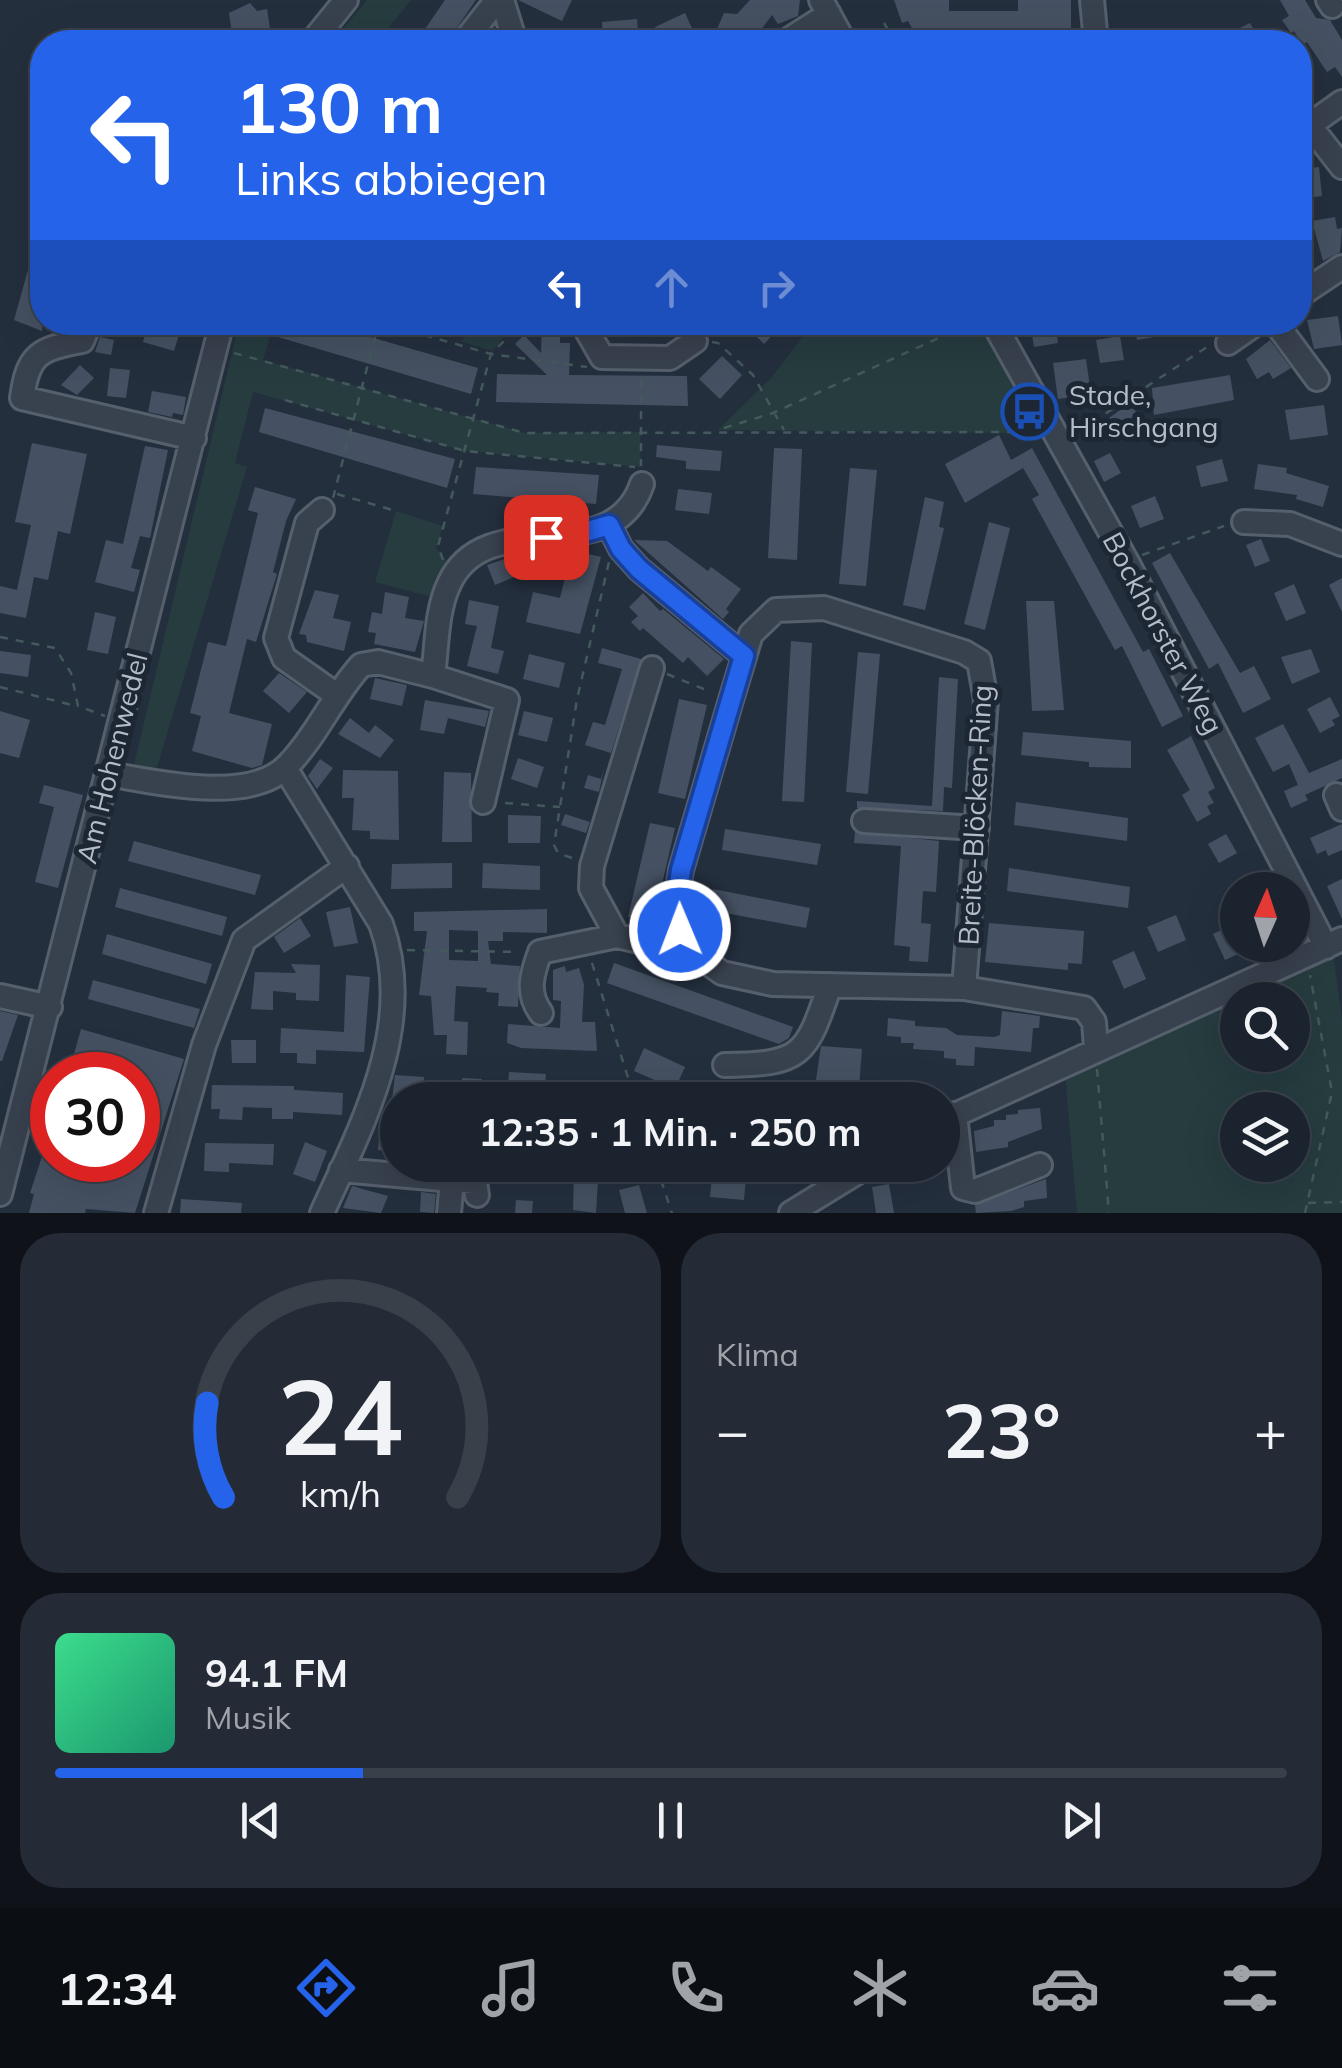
<!DOCTYPE html>
<html lang="de">
<head>
<meta charset="utf-8">
<style>
  body { margin:0; font-family:Mulish,sans-serif; background:#242b36; color:#f1f3f6; height:100vh; display:flex; flex-direction:column; font-size:38px; white-space:nowrap }
  * { box-sizing:border-box; margin:0 }
  p { font-size:32px; color:#a0a4aa }
  .icon { flex:none; width:55px; height:55px; fill:none; stroke:currentColor; stroke-width:2; stroke-linecap:round; stroke-linejoin:round }
  .map { position:relative; height:1213px; overflow:hidden }
  .side { display:flex; flex-direction:column; gap:20px; padding:20px; background:#0f1319; flex:1 }
  .side>* { flex:none }
  .top-card { position:absolute; left:30px; top:30px; width:1282px; height:305px; border-radius:40px; box-shadow:0 10px 40px #0002,0 0 0 2px #39404a; background:#2563eb; color:#fff; overflow:hidden }
  .needle { width:65px; rotate:3deg }
  .tools { position:absolute; left:1220px; top:872px; display:grid; gap:20px }
  .tools a { display:grid; place-items:center; width:90px; height:90px; border-radius:50%; background:#1b232e; box-shadow:0 10px 40px #0002,0 0 0 2px #39404a; font-size:50px }
  .speed { position:absolute; left:30px; top:1052px; display:flex; gap:20px; font-size:50px; font-weight:700; text-align:center }
  .speed>* { display:grid; place-content:center; width:130px; height:130px; border-radius:50%; background:#1b232e; box-shadow:0 10px 40px #0002,0 0 0 2px #39404a; line-height:1 }
  .speed .limit { border:15px solid #d22; background:#fff; color:#111 }
  .pin { position:absolute; display:grid; place-items:center; width:85px; height:85px; color:#fff; margin:-42px; border-radius:20px; box-shadow:0 5px 15px #0006 }
  .me { position:absolute; width:110px; margin:-55px; rotate:359deg; stroke-linejoin:round; filter:drop-shadow(0 0 8px #0008) }
  .turn { display:flex; align-items:center; gap:35px; height:210px; padding:0 40px; font-size:45px }
  .turn .icon { width:130px; height:130px; stroke-width:2.5 }
  .turn b { display:block; font-size:70px; line-height:85px }
  .lanes { display:flex; align-items:center; height:95px; padding:0 40px; background:#0003; justify-content:center; gap:50px; direction:ltr }
  .lanes .off { opacity:.35 }
  .big { font-size:75px; font-weight:700; line-height:1.1 }
  .side .widget { flex:1; display:flex; flex-direction:column; justify-content:center; gap:15px; min-width:0; padding:0 35px; border-radius:40px; background:#242b36 }
  .side .dial { align-items:center; gap:0 }
  .dial svg { height:260px; overflow:visible; fill:none; stroke:#39404a; stroke-width:7; stroke-linecap:round; text-anchor:middle }
  .dial text { fill:#f1f3f6; stroke:none }
  .song { display:flex; align-items:center; gap:30px }
  .cover { width:120px; height:120px; border-radius:15px; background:linear-gradient(135deg,hsl(150 70% 55%),hsl(160 70% 35%)) }
  .played { height:10px; border-radius:5px; background:linear-gradient(90deg,#2563eb 25%,#39404a 25%) }
  .keys { display:flex; justify-content:space-around; direction:ltr }
  .heat { display:flex; justify-content:space-between; align-items:center; font-size:55px; direction:ltr }
  .side .tiles { flex:1; display:grid; gap:20px; grid-template-columns:1fr 1fr }
  .widget:last-child { grid-column:span 2 }
  .trip { position:absolute; left:380px; top:1082px; width:580px; height:100px; border-radius:50px; background:#1b232e; box-shadow:0 10px 40px #0002,0 0 0 2px #39404a; font-weight:700; line-height:100px; text-align:center }
  .menu { display:flex; height:160px; justify-content:space-around; align-items:center; background:#0b0e12; color:#a0a4aa }
  .menu .icon { width:70px; height:70px }
  .menu .current { color:#2563eb }
  .menu b { font-size:45px; color:#f1f3f6 }
  .map>svg:first-child { display:block }
</style>
</head>
<body>
<div class="map">
<svg width="1342" height="1213" viewBox="0 0 1342 1213">
  <rect width="100%" height="100%" fill="#242f3e"/>
  <!-- green -->
  <path fill="#263c3f" fill-rule="evenodd" d="M367,0H411L377,42H332Z
    M833,322L983,323L1036,417L1015,433L718,430L772,377L802,337Z
    M239,323H274L263,360L525,433L640,432L641,467L465,451L253,392L235,463L247,467L155,774L133,769Z
    M468,323V322L514,323L493,351L462,342Z
    M396,511L443,526L436,548L446,560L436,598L375,582Z
    M1333,952L1342,1020V1213H1077L1065,1074ZM1238,1000H1292V1055H1238ZM1238,1110H1292V1165H1238Z"/>
  <!-- building -->
  <path fill="#455162" fill-rule="evenodd" d="M445,0H476L447,42H416Z
    M518,0H572L562,21Z
    M750,0H800L798,16L778,24L772,15L752,42H728L714,36L724,13L737,14Z
    M894,0H949V11H1018V0H1071V42H920L908,21L902,23Z
    M1280,0H1305L1316,18L1330,20L1342,40V77L1335,67L1327,72L1307,42L1302,45L1294,31L1291,33L1282,20L1289,16Z
    M250,3L257,11L267,9L271,35L233,40L229,13Z
    M685,13L697,39L676,42L673,36L662,41L655,27Z
    M637,19L639,42H603L602,22Z
    M1250,23L1261,42H1238L1232,32Z
    M1319,167L1322,196L1300,199V169Z
    M1335,217L1337,229L1342,228L1340,252L1323,261L1312,221Z
    M28,270L42,276V331L14,320Z
    M1338,316L1342,345L1314,349L1307,320Z
    M149,322L181,328L174,351L143,342Z
    M283,322L332,326L478,368L471,394L278,337Z
    M542,322H560V343H570L569,375L687,376L688,406L496,402L497,374L547,375L515,344L524,335L541,353Z
    M742,322H785L764,344Z
    M1030,322H1055L1058,343L1034,347Z
    M1134,322H1164L1166,335L1137,340Z
    M1120,336L1124,360L1100,363L1096,340Z
    M100,337L114,340L111,355L95,352Z
    M1270,340L1291,368L1273,379L1269,372L1257,379L1246,359Z
    M722,356L742,375L720,399L699,379Z
    M1086,359L1091,394L1058,399L1053,363Z
    M80,365L94,378L77,395L61,385Z
    M110,368L130,370L126,398L107,396Z
    M1230,375L1234,400L1154,415L1152,388Z
    M152,391L186,397L183,415L173,413L172,417L148,412Z
    M1130,403L1146,427L1129,439L1124,431L1120,435L1109,418Z
    M1324,405L1328,435L1290,440L1285,410Z
    M265,408L455,459L447,488L259,432Z
    M999,435L1011,460L1032,448L1143,652L1149,649L1183,716L1162,727L1122,646L1115,650L1032,499L1039,495L1023,468L965,503L945,464Z
    M32,443L87,454L70,534L58,531L48,580L34,577L26,618L0,613V586L17,590L31,525L15,522Z
    M657,445L722,451L720,471L686,469V461L656,457Z
    M145,446L168,450L150,538L140,536L131,568L140,570L134,592L95,582L106,540L123,544Z
    M774,448L802,449L797,560L768,558Z
    M1110,453L1121,473L1104,482L1094,461Z
    M1222,459L1228,481L1201,487L1196,466Z
    M1258,464L1287,468L1286,473L1329,486L1323,507L1296,499L1297,495L1254,489Z
    M476,467L599,475L596,504L473,494Z
    M850,468L877,470L866,586L839,584Z
    M255,487L296,499L286,521L273,572L277,574L256,642L247,639L229,713L272,724L262,765L252,768L192,751L201,716L190,713L208,642L226,646L258,513L248,510Z
    M678,489L712,493L709,514L675,510Z
    M1155,496L1164,519L1140,528L1131,506Z
    M925,497L944,502L939,527L944,528L925,610L903,605Z
    M989,522L1010,528L985,630L964,624Z
    M1261,539L1270,561L1255,567L1246,545Z
    M634,540L667,541L708,571L711,567L741,589L726,609L729,612L723,619Z
    M572,550L601,557L580,634L526,622L533,592L560,598Z
    M1170,553L1240,673L1254,666L1271,699L1243,713L1218,663L1209,669L1152,563Z
    M514,556L519,575L495,585L487,565Z
    M1342,578V612L1329,585Z
    M1294,584L1306,613L1286,621L1274,593Z
    M315,590L339,595L333,618L351,622L344,651L307,642L306,635L299,634Z
    M385,592L409,597L405,618L424,621L415,652L374,644L376,633L368,632L372,612L382,614Z
    M643,593L660,611L663,609L724,659L707,676L688,657L683,663L643,628L640,631L631,622L638,616L629,607Z
    M469,600L499,606L491,648L504,651L498,674L467,666L477,626L465,624Z
    M1026,601H1054L1064,710L1032,711Z
    M95,612L116,617L108,654L87,650Z
    M791,641L812,643L804,802L782,801Z
    M602,648L641,659L611,753L585,745L593,722L605,725L622,669L598,663Z
    M1311,649L1320,672L1292,684L1281,657Z
    M0,651L31,655L28,677L0,673Z
    M858,652L880,654L868,794L846,792Z
    M529,654L565,663L559,688L523,679Z
    M279,673L307,692L289,713L263,691Z
    M939,677L958,679L952,788L944,787L943,811L857,808V801L932,806Z
    M375,678L407,685L402,706L370,699Z
    M1330,697L1340,716L1332,720L1335,725L1320,733L1307,709Z
    M679,699L707,705L685,799L658,793Z
    M425,700L489,711L485,727L448,718L444,734L420,730Z
    M0,711L30,720L19,758L0,753Z
    M524,711L553,718L547,742L518,735Z
    M350,718L369,733L375,725L394,740L380,758L338,734Z
    M1283,724L1309,773L1342,759V778L1305,795L1308,800L1291,808L1284,791L1298,785L1289,764L1273,772L1255,738Z
    M1023,732L1131,741V768L1089,767V762L1021,755Z
    M1191,736L1215,788L1208,792L1214,803L1207,806L1211,814L1197,822L1182,795L1190,790L1167,750Z
    M518,758L544,767L537,788L511,779Z
    M320,759L333,768L317,789L308,776Z
    M604,768L599,792L584,788L588,775L601,779Z
    M343,770L398,771L399,840L370,839V831L352,830L354,798H342Z
    M444,772L471,773L472,842H442Z
    M44,785L83,795L58,888L35,882L54,807L39,803Z
    M1016,802L1128,818L1127,841L1014,825Z
    M565,814L590,822L586,833L561,825Z
    M508,815L541,816L540,843H508Z
    M650,823L675,828L653,923L628,917Z
    M1342,824V850L1328,856L1326,850L1317,854L1310,838Z
    M725,829L821,844L817,865L722,850Z
    M855,832L939,841L936,892L923,891L921,923L931,924L928,962L909,961L910,947L894,945L901,846L854,843Z
    M1226,834L1237,853L1219,863L1208,844Z
    M134,841L261,875L255,895L128,861Z
    M452,863V888L391,889L392,864Z
    M483,863L540,866V890L482,888Z
    M1009,868L1130,887L1128,908L1007,891Z
    M1342,879V919L1327,886Z
    M120,888L227,917L222,936L115,907Z
    M713,889L810,908L806,928L709,910Z
    M350,907L358,943L334,947L326,912Z
    M547,909V933L503,932V941H488L491,964L520,966L518,1007L498,1006L499,993L486,992L487,988L456,986L454,1021L468,1022L467,1055L446,1054L447,1035H434L431,996L419,995L427,931H414V912ZM449,930L478,931V961L449,960Z
    M1176,915L1186,940L1158,952L1147,927Z
    M300,918L311,936L284,953L274,937Z
    M1238,922V954L1225,960L1213,934Z
    M989,923L1084,931L1082,964L1068,963V970L985,962Z
    M107,934L212,964L206,984L102,954Z
    M1134,951L1146,979L1124,989L1112,961Z
    M614,963L793,1027L789,1038L779,1044L607,983Z
    M291,964L320,965L319,1001L296,1000V993L273,991V1010L251,1009L255,972L296,973Z
    M565,966L566,972L579,968L584,985L582,1022H595L597,1051L521,1048L507,1043L508,1024L560,1028L561,1001L553,1000V970Z
    M346,975L370,977L364,1052L316,1050V1064L297,1063V1053H280L281,1028L344,1032Z
    M93,980L200,1009L194,1028L88,999Z
    M0,1011L18,1015L2,1061H0Z
    M1002,1011L1040,1016L1039,1028H1033L1031,1052L975,1047L974,1066L956,1065V1059L944,1058V1051L913,1049L914,1043H901V1037L887,1036L888,1018L915,1021V1026L946,1028L957,1035L994,1037L1000,1035Z
    M81,1029L184,1059L135,1213L86,1209L85,1213H29L34,1194L30,1193L49,1135H52V1160H138V1075L115,1071L114,1075H68Z
    M231,1040H256V1063H232Z
    M821,1046L862,1049L858,1100H813Z
    M644,1048L685,1067L675,1089L634,1071Z
    M509,1072L546,1074L544,1100H507Z
    M395,1075L424,1077L423,1100H392Z
    M462,1078L482,1079L481,1100H460Z
    M720,1080L792,1086L791,1100H718Z
    M579,1084L603,1086L602,1100H578Z
    M212,1085L294,1086V1090L343,1093L342,1115L293,1112V1119H272V1108L243,1107L242,1120L219,1119L220,1109H211Z
    M1040,1108L1042,1129L1008,1142V1147L976,1152L974,1131L994,1126V1120H1006V1115L1018,1114V1110Z
    M380,1126L398,1128V1152L378,1150Z
    M305,1142L327,1151L315,1182L293,1174Z
    M205,1143L274,1144L273,1165L229,1163V1172L204,1171Z
    M574,1165H599L596,1213L573,1210Z
    M713,1165H747L744,1200L710,1197Z
    M1046,1179L1047,1198L1024,1201V1207L1011,1211L976,1213L975,1205Z
    M889,1184L894,1213H876L872,1187Z
    M639,1185L647,1213H625L619,1190Z
    M352,1186L388,1196L381,1213L343,1208Z
    M421,1192L436,1194L434,1213L420,1212Z
    M181,1199L242,1203L241,1213H180Z
    M516,1200L533,1201L532,1213H515Z"/>
  <g fill="none" stroke-linecap="round" stroke-linejoin="round">
    <defs>
      <path id="minor" d="M502,0L515,42
        M821,0L844,42
        M1092,0L1096,42
        M1328,0L1332,6
        M312,42L346,0
        M464,42L497,0
        M785,42L829,14
        M1310,126L1342,167
        M1300,132L1342,102
        M1300,295L1342,267
        M90,322L82,341C39,349 28,354 22,398L194,438
        M582,322L602,357L670,358L695,341
        M993,322L1127,562L1326,947
        M1275,322L1317,379
        M1228,343L1258,322
        M322,510L307,523L276,638L284,658L335,694
        M1244,522L1290,524L1342,544
        M609,525L621,549L639,569L744,656
        M433,676L507,700L483,802
        M285,768L381,924C417,1023 363,1123 322,1213
        M108,774C156,782 250,805 288,765C317,735 333,696 361,665L378,662L433,676C437,647 436,611 449,584C486,502 612,573 642,484
        M1336,795L1342,809
        M864,821L977,828
        M617,936L591,888L592,866L652,668
        M964,988L773,984L722,973L697,955L680,930L676,903L681,870L731,700L751,634L776,610L824,608L964,652L979,661L986,700L964,988L1084,1008L1094,1022L1096,1048
        M0,996L50,1007
        M541,1013C526,993 532,974 540,952L617,936L697,955
        M725,1065C802,1064 806,1056 830,985
        M955,1114L963,1188L975,1191L1040,1165
        M942,1121L1342,939
        M341,1170L475,1182L477,1195
        M0,1194L222,322
        M156,1213L204,1045L244,940L347,866
        M449,1213L452,1180
        M791,1213L869,1165"/>
    </defs>
    <!-- minor casing -->
    <use href="#minor" stroke="#565f6c" stroke-width="28"/>
    <!-- path -->
    <path stroke="#44595c" stroke-width="2.5" stroke-dasharray="8 8" stroke-linecap="butt" d="M884,23L892,36
      M886,42L911,30
      M378,322L491,354L587,367
      M712,342L718,343L753,375L784,430
      M234,353L525,433L1030,432
      M641,379V466
      M285,400L465,451L635,467
      M724,428L773,413L974,322
      M1079,431L1210,345
      M337,494L396,511
      M333,498L379,322
      M1142,555L1224,526
      M443,560L438,546L491,354L523,322
      M0,637L55,648L71,673L78,706L105,716
      M667,674L711,692
      M0,687L76,706
      M505,803L560,807
      M572,858L558,853L554,845L577,699L609,562
      M407,950L519,952
      M592,963L635,1100
      M1097,1069L1109,1213
      M656,1165L672,1213
      M1308,1203L1342,1202
      M1305,1213L1332,1092L1310,975"/>
    <!-- minor -->
    <use href="#minor" stroke="#38414e" stroke-width="22"/>
  </g>
  <g fill="none" stroke-linecap="round" stroke-linejoin="round">
    <defs>
      <path id="route" d="M546,537H568L609,525L621,549L639,569L744,656L681,870L676,903L680,930"/>
    </defs>
    <!-- route casing -->
    <use href="#route" stroke="#184099" stroke-width="25"/>
    <!-- route -->
    <use href="#route" stroke="#2563eb" stroke-width="18"/>
  </g>
  <!-- icons -->
  <defs>
    <symbol id="bus-ring" viewBox="-11 -11 22 22"><circle r="9.5" fill="#1d2633" stroke="#1a4fb4" stroke-width="1.5"/><path d="M-5-6H5V4H4V6H2V4H-2V6H-4V4H-5ZM-3.5-4V0h7V-4ZM-3.5 1.2v1.5H-2V1.2ZM2 1.2v1.5H3.5V1.2Z" fill="#1a4fb4"/></symbol>
  </defs>
  <g fill-rule="evenodd">
    <use href="#bus-ring" x="998" y="380" width="63" height="63"/>
  </g>
  <g text-anchor="middle" stroke-width="10" stroke-linejoin="round" paint-order="stroke">
    <!-- poi labels -->
    <g font-size="28" fill="#b4bcc9" stroke="#1d2633" text-anchor="start">
      <text x="1069" y="405">Stade,<tspan x="1069" dy="32">Hirschgang</tspan></text>
    </g>
    <!-- street labels -->
    <g font-size="28" fill="#b4bcc9" stroke="#1d2633">
      <text transform="translate(1163 633) rotate(62)" y="10">Bockhorster Weg</text>
      <text transform="translate(112 758) rotate(-76)" y="10">Am Hohenwedel</text>
      <text transform="translate(975 815) rotate(-87)" y="10">Breite-Blöcken-Ring</text>
    </g>
  </g>
</svg>
<div class="tools">
<a><svg class="needle" viewBox="-14 -14 28 28"><path d="M0-13l5 13h-10z" fill="#e53935"/><path d="M0 13l5-13h-10z" fill="#a0a4aa"/></svg></a>
<a><svg class="icon" aria-label="search" viewBox="0 0 24 24"><circle cx="10" cy="10" r="6"/><path d="M15 15l6 6"/></svg></a>
<a><svg class="icon" aria-label="layers" viewBox="0 0 24 24"><path d="M12 4l9 5-9 5-9-5zM3 14l9 5 9-5"/></svg></a>
</div>
<div class="speed"><div class="limit">30</div></div>
<div class="pin" style="left:546px;top:537px;background:#d93025"><svg class="icon" aria-label="arrive" viewBox="0 0 24 24"><path d="M6 21V4h12l-3 4 3 4H6"/></svg></div>
<svg class="me" style="left:680px;top:930px" viewBox="-20 -20 40 40"><circle r="17" fill="#2563eb" stroke="#fff" stroke-width="3"/><path d="M0-11L8 9 0 5-8 9z" fill="#fff"/></svg>
<div class="trip">12:35 · 1 Min. · 250 m</div>
<div class="top-card">
<div class="turn"><svg class="icon" aria-label="left" viewBox="0 0 24 24"><path d="M17 20v-9H6M10 6l-5 5 5 5"/></svg><div><b>130 m</b>Links abbiegen</div></div>
<div class="lanes"><svg class="icon" aria-label="left" viewBox="0 0 24 24"><path d="M17 20v-9H6M10 6l-5 5 5 5"/></svg><svg class="icon off" aria-label="ahead" viewBox="0 0 24 24"><path d="M12 20V5M6 11l6-6 6 6"/></svg><svg class="icon off" aria-label="right" viewBox="0 0 24 24"><path d="M7 20v-9h11M14 6l5 5-5 5"/></svg></div>
</div>
</div>
<section class="side">
<div class="tiles">
<div class="widget dial"><svg viewBox="0 0 100 80">
<path d="M14 69A42 42 0 1 1 86 69"/>
<path d="M14 69A42 42 0 0 1 9 40" stroke="#2563eb"/>
<text x="50" y="56" font-size="32" font-weight="700">24</text>
<text x="50" y="72" font-size="11">km/h</text>
</svg></div>
<div class="widget"><p>Klima</p>
<div class="heat"><a>−</a><b class="big">23°</b><a>+</a></div>
</div>
<div class="widget">
<div class="song"><i class="cover"></i><div><b>94.1 FM</b><p>Musik</p></div></div>
<div class="played"></div>
<div class="keys"><svg class="icon" aria-label="previous" viewBox="0 0 24 24"><path d="M18 5L8 12l10 7zM5 5v14"/></svg><svg class="icon" aria-label="pause" viewBox="0 0 24 24"><path d="M8 5v14M16 5v14"/></svg><svg class="icon" aria-label="next" viewBox="0 0 24 24"><path d="M6 5l10 7-10 7zM19 5v14"/></svg></div>
</div>
</div>
</section>
<nav class="menu">
<b>12:34</b>
<svg class="icon current" aria-label="directions" viewBox="0 0 24 24"><path d="M12 3l9 9-9 9-9-9zM9 14v-3h6M13 9l2 2-2 2"/></svg>
<svg class="icon" aria-label="music" viewBox="0 0 24 24"><path d="M9 18V5l10-2v13"/><circle cx="6" cy="18" r="3"/><circle cx="16" cy="16" r="3"/></svg>
<svg class="icon" aria-label="phone" viewBox="0 0 24 24"><path d="M5 4h4l2 5-3 2q2 4 5 5l2-3 5 2v4C11 20 4 13 5 4z"/></svg>
<svg class="icon" aria-label="climate" viewBox="0 0 24 24"><path d="M12 3v18M4 7l16 10M4 17L20 7"/></svg>
<svg class="icon" aria-label="car" viewBox="0 0 24 24"><path d="M5 17H2v-5l4-1 3-4h7l3 4 3 1v5h-3M9 17h6M6 11h13"/><circle cx="7" cy="17" r="2"/><circle cx="17" cy="17" r="2"/></svg>
<svg class="icon" aria-label="filters" viewBox="0 0 24 24"><path d="M4 7h16M4 17h16"/><circle cx="9" cy="7" r="2"/><circle cx="15" cy="17" r="2"/></svg>
</nav>
</body>
</html>
